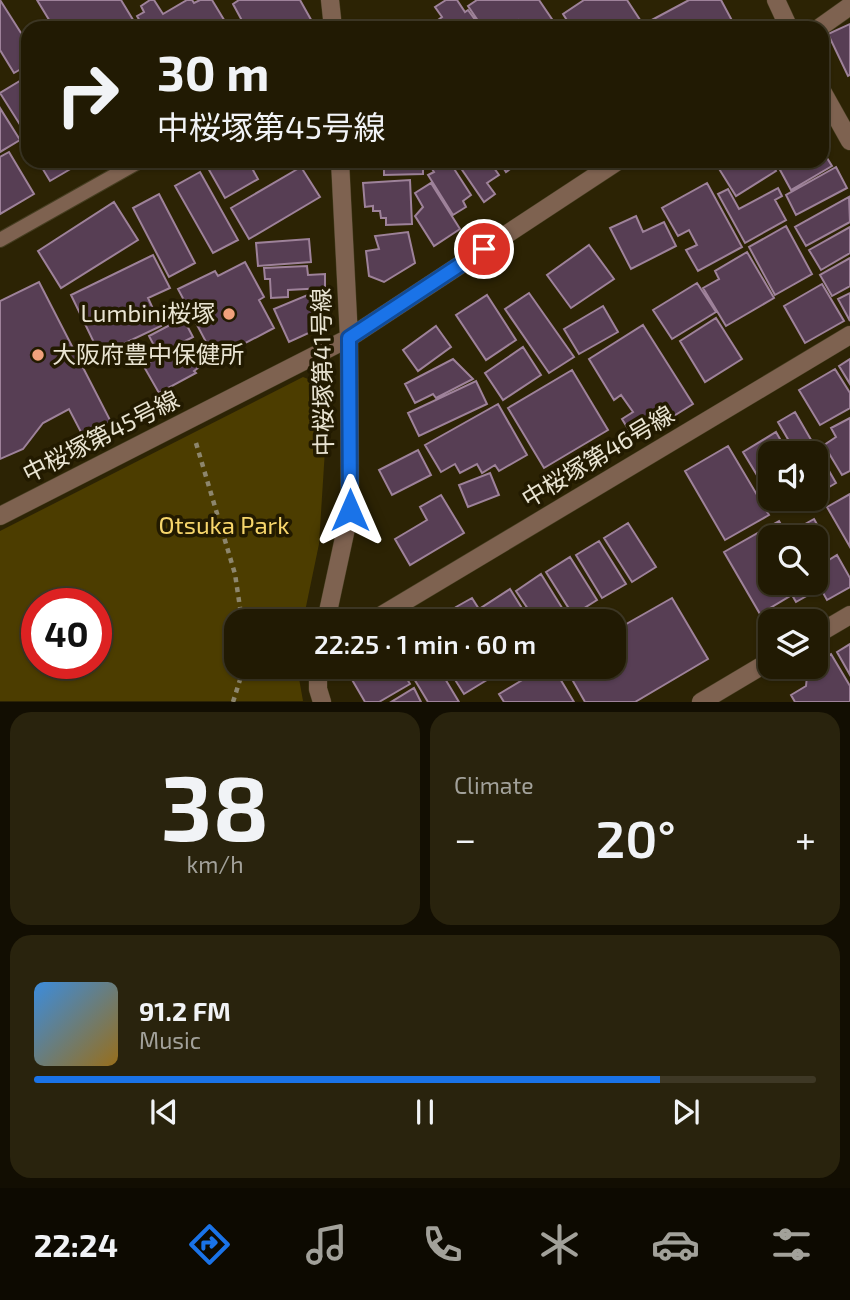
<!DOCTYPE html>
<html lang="en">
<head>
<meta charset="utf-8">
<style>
  body { margin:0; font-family:"Exo 2","Noto Sans JP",sans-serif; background:#29230d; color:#f1f3f6; height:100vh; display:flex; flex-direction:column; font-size:26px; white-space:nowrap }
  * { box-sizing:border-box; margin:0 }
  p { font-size:23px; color:#a2a19a }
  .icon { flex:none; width:38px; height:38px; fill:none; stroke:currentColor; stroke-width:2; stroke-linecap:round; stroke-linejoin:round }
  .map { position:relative; height:702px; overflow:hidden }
  .sheet { display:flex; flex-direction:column; gap:10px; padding:10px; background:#120e02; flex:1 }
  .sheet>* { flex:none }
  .guide { position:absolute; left:21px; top:21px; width:808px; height:147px; border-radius:21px; box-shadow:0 2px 5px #0004,0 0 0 2px #3e3825; background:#211a03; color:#f1f3f6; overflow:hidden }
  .controls { position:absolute; left:758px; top:441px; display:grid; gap:14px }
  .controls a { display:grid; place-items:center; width:70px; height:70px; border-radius:14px; background:#211a03; box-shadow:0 2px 5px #0004,0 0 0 2px #3e3825; font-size:35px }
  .speed { position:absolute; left:21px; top:588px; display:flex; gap:14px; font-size:35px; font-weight:700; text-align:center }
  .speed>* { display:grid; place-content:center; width:91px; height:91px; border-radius:50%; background:#211a03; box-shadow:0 2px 5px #0004,0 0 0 2px #3e3825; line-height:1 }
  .speed .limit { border:10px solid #d22; background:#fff; color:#111 }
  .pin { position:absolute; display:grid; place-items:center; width:60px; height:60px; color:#fff; margin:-30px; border:4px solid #fff; border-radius:50%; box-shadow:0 2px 7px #0007 }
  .me { position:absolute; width:77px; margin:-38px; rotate:0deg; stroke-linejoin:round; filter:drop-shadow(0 0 5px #0008) }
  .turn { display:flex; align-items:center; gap:24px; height:147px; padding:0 21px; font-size:32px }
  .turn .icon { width:91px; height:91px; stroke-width:2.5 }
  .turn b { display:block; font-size:49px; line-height:60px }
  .big { font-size:52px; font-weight:600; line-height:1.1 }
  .sheet .tile { flex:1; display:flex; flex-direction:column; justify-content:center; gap:10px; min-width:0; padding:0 24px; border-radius:21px; background:#29230d }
  .sheet .dial { align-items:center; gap:0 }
  .dial b { font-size:91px; line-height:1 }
  .song { display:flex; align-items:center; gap:21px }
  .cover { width:84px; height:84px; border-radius:10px; background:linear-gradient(135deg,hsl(210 70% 55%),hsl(40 70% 35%)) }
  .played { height:7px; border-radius:4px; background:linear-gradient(90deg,#1a73e8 80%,#3e3825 80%) }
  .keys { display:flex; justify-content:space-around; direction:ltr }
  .heat { display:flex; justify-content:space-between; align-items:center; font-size:38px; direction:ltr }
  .sheet .tiles { flex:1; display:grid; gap:10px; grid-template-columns:1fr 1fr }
  .tile:last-child { grid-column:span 2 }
  .trip { position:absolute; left:224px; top:609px; width:402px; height:70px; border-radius:21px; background:#211a03; box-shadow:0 2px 5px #0004,0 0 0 2px #3e3825; font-weight:600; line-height:70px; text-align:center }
  .tab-bar { display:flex; height:112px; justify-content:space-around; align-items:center; background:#0d0a01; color:#a2a19a }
  .tab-bar .icon { width:49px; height:49px }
  .tab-bar .current { color:#1a73e8 }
  .tab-bar b { font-size:32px; color:#f1f3f6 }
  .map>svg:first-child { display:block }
</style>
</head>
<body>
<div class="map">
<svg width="850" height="702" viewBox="0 0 850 702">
  <rect width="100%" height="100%" fill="#2c2304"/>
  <!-- green -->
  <path fill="#4c3d00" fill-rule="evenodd" d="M303,377L329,387L319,544L303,621H236V667H297L303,701H0V531ZM37,604H96V663H37Z"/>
  <!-- building -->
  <path fill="#573e54" stroke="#9e829a" stroke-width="2" d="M0,0L28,44V65L14,73L0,50Z
    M37,0H121L138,28H54Z
    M150,0H154L163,14L187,0H192L194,3L200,0H212L229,28H144L137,16L144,12L141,6Z
    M239,0H300L314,25L309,28H246L233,4Z
    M446,0H457L465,12L468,10L481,28H427L442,17L435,7Z
    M477,0H539L558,28H523L518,20L505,28H483L468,6Z
    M584,0H627L642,23L633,28H572L563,14Z
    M689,0H721L736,28H651L648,22Z
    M850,24V75L848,76L828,34Z
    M28,76V129L24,131L0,93Z
    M0,108L20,140L0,152Z
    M822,150L832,166L791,190L779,168L791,161H822Z
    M9,152L34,194L0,214V157Z
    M38,161H77L79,164L50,181Z
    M204,161H248L258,179L225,198Z
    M365,161H423V174L384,175V168H366Z
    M427,161H449L471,195L463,201L466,207L453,215L428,175L434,172Z
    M456,161H489L499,175L487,183L495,194L484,202Z
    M499,161H522L506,172Z
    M722,161H770L776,171L736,196L716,164Z
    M301,167L320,197L249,239L231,208Z
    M836,167L847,188L796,215L786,195Z
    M200,172L238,240L213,253L175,186Z
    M410,180L412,224L386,225V218H381L380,211H373V206L365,207L363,183Z
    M431,183L460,229L434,246L415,216L423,207L415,193Z
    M707,183L742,247L698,271L686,250L697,245L689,230L678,236L662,208Z
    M778,188L782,196L775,200L786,220L745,243L718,194L728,189L739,209Z
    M159,194L195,263L169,277L133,208Z
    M849,197L850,222L806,246L795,227Z
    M114,202L138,240L61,288L38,251Z
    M636,216L643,232L664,222L676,246L631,269L610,228Z
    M786,226L812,274L775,295L749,247Z
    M850,227V253L821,270L809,250Z
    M408,232L415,263L384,282L369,276L366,251L379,249L375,236Z
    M309,239L311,262L258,266L256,243Z
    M589,245L614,279L571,308L547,275Z
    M747,252L774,298L726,326L703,288L719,279L715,271Z
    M153,255L170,288L148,298L161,326L100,355L71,295Z
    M850,258V286L832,296L820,275Z
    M245,262L264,297L259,300L274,328L215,359L178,289L215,271L218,276Z
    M307,266L308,275L325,274V288L288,290V297L271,298L270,279H265L264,268Z
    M39,282L111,422L83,436L69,409L43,423L23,449L0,459V301Z
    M697,283L716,312L672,339L653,310Z
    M822,284L844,321L805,343L784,306Z
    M529,293L574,357L549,373L505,309Z
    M850,293V321L838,299Z
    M310,294L324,326L289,342L274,309Z
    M487,295L516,340L486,360L456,315Z
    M603,306L618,332L579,354L564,329Z
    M183,318L193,337L183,342L198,368L194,371L196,373L159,393L143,365L160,357L149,336Z
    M716,318L742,359L705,382L680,341Z
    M643,325L693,404L635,440L622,419L633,412L621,395L614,400L589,359Z
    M436,326L451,347L418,371L403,350Z
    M523,347L541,375L503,400L485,373Z
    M453,359L473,379L436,398L433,394L415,403L405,384Z
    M850,359V384L839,366Z
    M835,369L850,393V408L820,425L799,390Z
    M572,370L608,430L544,468L508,408Z
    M476,381L487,404L419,436L408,413Z
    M498,404L527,455L499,471L495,465L482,473L477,464L460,473L455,464L441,472L425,445Z
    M795,412L836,483L819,493L816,488V453H796L778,422Z
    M850,418V471L842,475L824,445L836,437L831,428Z
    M776,432L788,453H770L769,495L743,452Z
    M728,446L769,515L725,540L685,471Z
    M418,450L431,475L392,495L379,470Z
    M490,473L499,495L468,507L459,485Z
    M850,494V547L827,507Z
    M441,495L464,533L410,565L395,539L427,520L420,507Z
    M814,519L828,544L816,551V537H792L789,533Z
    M779,521L788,537H770V583H815L819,589L796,602L792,595L760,614L724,552Z
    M628,523L656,567L632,582L604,538Z
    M599,541L626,584L602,598L576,555Z
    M837,555L850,578V587L827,600L816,580V568Z
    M570,557L597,600L573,615L546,572Z
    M541,574L569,619L565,621H536L516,591Z
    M510,589L530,621H459L463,619L456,607L472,598L479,609Z
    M672,598L708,659L635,702H585L565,667H614V631Z
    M775,610L782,621H770V630L763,618Z
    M850,644V675L837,652Z
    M831,654L850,686V702H795L791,695L806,686L808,667H816V663Z
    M354,667H400L410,684L379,702H365L347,671Z
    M407,667H438L459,702H428Z
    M447,667H508L464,694Z
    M544,667H553L574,702H504L499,694Z
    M414,688L421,702H391Z"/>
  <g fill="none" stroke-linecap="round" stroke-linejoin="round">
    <defs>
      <path id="service" d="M0,240L140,161"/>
      <path id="minor" d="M330,0L333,28
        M819,28L850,6
        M340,161L349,338
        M0,516L349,338L618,161
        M372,621L850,335
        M816,635L850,615
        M701,702L770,661"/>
      <path id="tertiary" d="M776,0L789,28
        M822,91L850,141
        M326,621L350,510L349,338
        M318,667V689L322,702"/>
    </defs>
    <!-- service casing -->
    <use href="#service" stroke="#463e21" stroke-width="16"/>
    <!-- minor casing -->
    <use href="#minor" stroke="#463e21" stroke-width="19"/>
    <!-- tertiary casing -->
    <use href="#tertiary" stroke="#463e21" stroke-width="19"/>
    <!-- path -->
    <path stroke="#8d866d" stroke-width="4.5" stroke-dasharray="5 5" stroke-linecap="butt" d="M196,443L235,574L242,621
      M233,702L244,667"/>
    <!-- service -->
    <use href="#service" stroke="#7e6250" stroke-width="14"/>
    <!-- minor -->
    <use href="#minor" stroke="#7e6250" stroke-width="18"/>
    <!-- tertiary -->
    <use href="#tertiary" stroke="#7e6250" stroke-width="18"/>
  </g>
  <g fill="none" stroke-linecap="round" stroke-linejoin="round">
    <defs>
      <path id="route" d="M350,510L349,338L484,249"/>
    </defs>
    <!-- route casing -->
    <use href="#route" stroke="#114b97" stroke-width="18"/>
    <!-- route -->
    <use href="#route" stroke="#1a73e8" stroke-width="12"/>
  </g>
  <!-- markers -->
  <g fill="#f1a17c" stroke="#221a00" stroke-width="2.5">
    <circle cx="229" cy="314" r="7"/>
    <circle cx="38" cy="355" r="7"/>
  </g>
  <g text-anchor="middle" stroke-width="7" stroke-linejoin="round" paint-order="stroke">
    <!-- poi labels -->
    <g font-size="24" fill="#e9e4d2" stroke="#221a00" text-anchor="end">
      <text x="215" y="322">Lumbini桜塚</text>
      <text x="52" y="363" text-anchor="start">大阪府豊中保健所</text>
    </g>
    <!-- street labels -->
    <g font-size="24" fill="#e9e4d2" stroke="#221a00">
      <text transform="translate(323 372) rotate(-91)" y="8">中桜塚第41号線</text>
      <text transform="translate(101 437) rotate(-27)" y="8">中桜塚第45号線</text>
      <text transform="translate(598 457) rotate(-31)" y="8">中桜塚第46号線</text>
    </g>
    <!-- park labels -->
    <g font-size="24" fill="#f7d66b" stroke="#221a00">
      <text x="224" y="534">Otsuka Park</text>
    </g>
  </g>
</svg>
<div class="controls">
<a><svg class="icon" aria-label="sound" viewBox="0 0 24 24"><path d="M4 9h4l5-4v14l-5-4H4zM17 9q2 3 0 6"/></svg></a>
<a><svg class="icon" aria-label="search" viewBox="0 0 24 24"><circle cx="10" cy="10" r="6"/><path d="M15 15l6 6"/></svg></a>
<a><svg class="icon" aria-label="layers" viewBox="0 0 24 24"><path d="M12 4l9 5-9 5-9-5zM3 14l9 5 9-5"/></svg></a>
</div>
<div class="speed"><div class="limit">40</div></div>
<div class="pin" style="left:484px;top:249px;background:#d93025"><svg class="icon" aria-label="arrive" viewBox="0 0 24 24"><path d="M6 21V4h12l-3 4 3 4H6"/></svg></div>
<svg class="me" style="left:350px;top:510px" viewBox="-20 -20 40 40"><path d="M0-17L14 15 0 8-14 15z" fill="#1a73e8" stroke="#fff" stroke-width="4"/></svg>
<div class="trip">22:25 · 1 min · 60 m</div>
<div class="guide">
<div class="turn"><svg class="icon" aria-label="right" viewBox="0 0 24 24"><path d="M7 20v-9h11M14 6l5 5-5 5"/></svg><div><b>30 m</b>中桜塚第45号線</div></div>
</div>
</div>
<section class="sheet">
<div class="tiles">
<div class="tile dial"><b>38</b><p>km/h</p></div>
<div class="tile"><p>Climate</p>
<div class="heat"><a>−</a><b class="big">20°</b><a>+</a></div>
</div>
<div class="tile">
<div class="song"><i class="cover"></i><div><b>91.2 FM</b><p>Music</p></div></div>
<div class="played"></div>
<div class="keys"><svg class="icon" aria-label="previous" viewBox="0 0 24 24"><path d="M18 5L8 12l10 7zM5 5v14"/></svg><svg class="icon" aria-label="pause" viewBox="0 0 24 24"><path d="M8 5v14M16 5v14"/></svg><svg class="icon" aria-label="next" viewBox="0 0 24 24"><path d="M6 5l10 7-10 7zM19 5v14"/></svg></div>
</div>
</div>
</section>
<nav class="tab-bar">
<b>22:24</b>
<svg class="icon current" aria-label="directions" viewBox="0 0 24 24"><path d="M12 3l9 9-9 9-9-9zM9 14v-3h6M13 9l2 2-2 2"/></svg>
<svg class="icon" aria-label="music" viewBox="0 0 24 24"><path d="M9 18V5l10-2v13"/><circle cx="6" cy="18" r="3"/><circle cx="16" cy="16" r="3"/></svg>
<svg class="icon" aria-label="phone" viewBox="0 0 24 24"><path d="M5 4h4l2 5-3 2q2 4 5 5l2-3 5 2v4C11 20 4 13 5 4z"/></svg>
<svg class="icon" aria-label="climate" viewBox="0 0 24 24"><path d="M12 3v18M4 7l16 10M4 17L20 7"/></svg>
<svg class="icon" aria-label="car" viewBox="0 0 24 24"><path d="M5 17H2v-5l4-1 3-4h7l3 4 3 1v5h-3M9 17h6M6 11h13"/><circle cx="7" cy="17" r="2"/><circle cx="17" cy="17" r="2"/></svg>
<svg class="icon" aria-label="filters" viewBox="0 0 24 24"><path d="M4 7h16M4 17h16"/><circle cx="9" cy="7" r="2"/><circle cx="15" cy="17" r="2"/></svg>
</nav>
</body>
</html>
